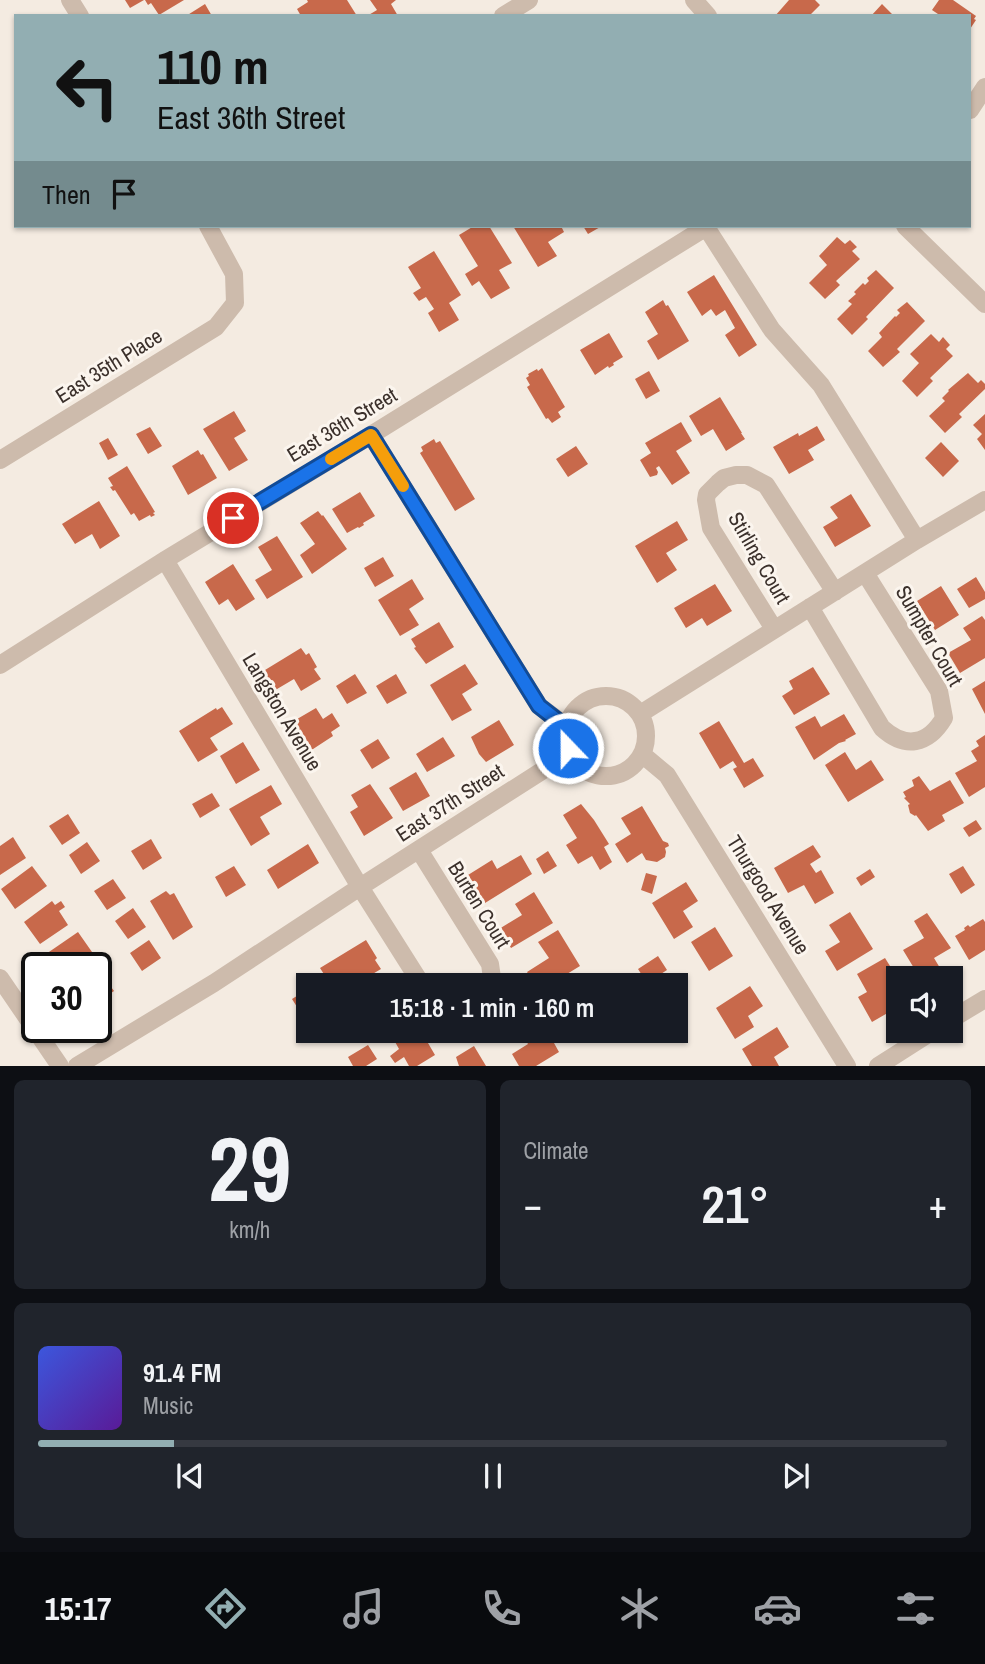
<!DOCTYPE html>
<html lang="en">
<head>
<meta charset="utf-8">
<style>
  body { margin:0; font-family:"Archivo Narrow",sans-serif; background:#20242c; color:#f1f3f6; height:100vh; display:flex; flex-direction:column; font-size:26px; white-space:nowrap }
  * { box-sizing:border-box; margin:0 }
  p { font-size:23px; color:#9ea1a6 }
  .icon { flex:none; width:38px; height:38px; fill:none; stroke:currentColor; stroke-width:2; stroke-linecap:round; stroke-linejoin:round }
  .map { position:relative; height:1066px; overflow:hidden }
  .drawer { display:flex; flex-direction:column; gap:14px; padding:14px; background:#0d0f14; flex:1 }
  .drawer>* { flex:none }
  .top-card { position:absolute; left:14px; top:14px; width:957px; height:214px; border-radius:0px; box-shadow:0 2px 5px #0004; background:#92aeb2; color:#111; overflow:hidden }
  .buttons { position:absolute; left:886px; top:966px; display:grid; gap:14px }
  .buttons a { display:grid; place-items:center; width:77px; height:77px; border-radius:0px; background:#171b24; box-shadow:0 2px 5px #0004; font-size:35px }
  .speed { position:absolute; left:21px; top:952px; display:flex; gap:14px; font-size:35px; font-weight:700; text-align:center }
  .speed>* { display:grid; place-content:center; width:91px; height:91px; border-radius:50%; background:#171b24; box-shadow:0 2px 5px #0004; line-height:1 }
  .speed .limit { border:4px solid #111; border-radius:10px; background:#fff; color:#111 }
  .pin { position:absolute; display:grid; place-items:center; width:60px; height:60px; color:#fff; margin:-30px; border:4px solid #fff; border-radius:50%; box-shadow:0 2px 7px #0007 }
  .me { position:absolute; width:77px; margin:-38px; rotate:338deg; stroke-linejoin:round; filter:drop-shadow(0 0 5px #0008) }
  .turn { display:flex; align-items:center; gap:24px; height:147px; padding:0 28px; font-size:32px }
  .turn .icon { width:91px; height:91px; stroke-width:2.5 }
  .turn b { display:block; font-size:49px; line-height:60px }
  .then { display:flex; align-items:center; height:66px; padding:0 28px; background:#0003; gap:14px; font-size:26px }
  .big { font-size:52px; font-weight:600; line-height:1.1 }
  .drawer .card { flex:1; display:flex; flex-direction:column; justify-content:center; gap:10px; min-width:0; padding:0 24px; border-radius:10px; background:#20242c }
  .drawer .dial { align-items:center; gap:0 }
  .dial b { font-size:91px; line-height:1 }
  .song { display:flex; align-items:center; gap:21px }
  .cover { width:84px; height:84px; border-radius:10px; background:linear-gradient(135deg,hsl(230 70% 55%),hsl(270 70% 35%)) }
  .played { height:7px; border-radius:4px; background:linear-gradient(90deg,#92aeb2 15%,#363941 15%) }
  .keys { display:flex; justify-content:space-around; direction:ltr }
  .heat { display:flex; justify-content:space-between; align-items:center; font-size:38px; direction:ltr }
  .drawer .tiles { flex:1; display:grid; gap:14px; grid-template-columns:1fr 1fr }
  .card:last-child { grid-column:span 2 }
  .trip { position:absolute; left:296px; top:973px; width:392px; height:70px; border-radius:0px; background:#171b24; box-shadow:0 2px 5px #0004; font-weight:600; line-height:70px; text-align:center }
  .tabs { display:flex; height:112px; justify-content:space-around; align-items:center; background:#090b0e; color:#9ea1a6 }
  .tabs .icon { width:49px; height:49px }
  .tabs .active { color:#92aeb2 }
  .tabs b { font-size:32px; color:#f1f3f6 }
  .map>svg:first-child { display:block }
</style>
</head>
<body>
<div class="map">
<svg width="985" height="1066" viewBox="0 0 985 1066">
  <rect width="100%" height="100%" fill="#f4ebe1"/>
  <!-- building -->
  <path fill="#c8694b" d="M125,0H144L130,8Z
    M145,0H184L159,15L151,3L148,5Z
    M307,0H347L357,16H301L297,9L308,2Z
    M370,0H396L391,4L398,16H367L377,10Z
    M789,0H815L820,5L809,16H775Z
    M939,0H953L976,16L974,19L976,20L970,29V16H941L932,10Z
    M205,4L212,16H186Z
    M882,4L894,16H871Z
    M474,226H489L512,263L499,270L510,288L491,299L479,281L472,286L465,274L478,266L459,235Z
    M513,226H561L564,232L548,242L557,256L538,267Z
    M583,226H602L588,234Z
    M837,237L845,244L850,240L857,247L852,251L860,259L836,281L840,285L825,299L809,283L827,265L819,256Z
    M434,251L461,295L449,303L459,320L439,332L428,313L434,309L426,297L419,301L413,293L421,288L408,267Z
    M876,270L894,288L866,317L868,319L852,335L837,319L852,304L848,301L856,294L854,292L863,283L865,285L869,281L867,278Z
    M714,275L757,345L739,357L725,335L735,328L725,310L716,316L711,309L702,316L687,292Z
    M663,300L666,306L668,305L689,341L658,360L647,341L658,334L645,312Z
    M907,302L925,321L897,349L900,352L883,367L868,351L882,337L879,333L895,316L896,317L900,313L897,310Z
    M609,333L623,357L613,363L614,365L609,368L608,366L595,375L580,350Z
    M931,334L939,342L943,337L950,345L946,349L953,356L930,378L933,381L917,397L902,381L919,363L910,354Z
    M542,368L565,407L558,412L561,417L552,423L548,418L546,419L527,387L530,385L526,378L529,376L528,374L537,369L538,371Z
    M649,371L660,391L646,399L635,379Z
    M968,373L978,383L981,380L985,384V389L959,414L962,417L945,433L929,416L945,401L942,398L949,391L948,390Z
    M720,397L742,433H741L745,439L726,451L713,429L701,436L689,416Z
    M234,411L246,431L234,438L248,460L229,471L203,429Z
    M985,414V450L977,439L982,434L973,425Z
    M681,422L692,441L676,451L690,473L672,485L659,466L656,468L658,472L657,475L650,477L640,460L651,453L645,443Z
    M817,426L825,440L808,450L814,460L789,474L773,447L798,433L799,436Z
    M150,427L162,446L148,454L136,434Z
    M108,438L118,455L108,460L99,443Z
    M434,439L436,443L440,441L475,499L455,511L420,453L423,451L421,447Z
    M941,442L959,461L943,477L925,458Z
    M576,446L588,464L568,477L556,459Z
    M198,450L201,455L203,454L217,478L188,495L172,466Z
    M127,466L155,512L153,513L155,515L151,517L150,515L139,521L134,513L131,515L115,490L113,491L110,487L113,486L108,478Z
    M360,492L375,516L363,523L364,525L359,528L358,527L347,533L332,509Z
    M851,494L871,526L835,547L823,527L838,518L830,507Z
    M99,501L120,536L100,549L92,534L75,544L62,524Z
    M318,511L322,516L323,515L347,549L312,574L300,555L315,544L300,523Z
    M677,521L688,540L666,553L677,570L657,583L635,546Z
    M277,536L303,577L267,599L255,580L272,570L258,547Z
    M383,557L394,576L375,587L364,568Z
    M233,564L255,599L236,611L228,599L219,605L205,582Z
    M976,577L985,592V599L969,608L957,589Z
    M412,579L424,599L409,609L419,625L400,636L378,600Z
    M715,584L732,611L707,626L702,618L686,628L674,608Z
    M941,586L959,615L935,630L917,601Z
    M982,616L985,620V658L960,673L948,653L971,640L963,628Z
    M439,622L454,647L426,664L414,648L416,647L411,639Z
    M301,648L306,655L309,653L317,667L314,669L321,679L301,691L294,679L272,692L261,674L266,671L265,670Z
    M465,664L478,684L462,694L472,710L452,721L430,685Z
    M813,667L830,694L794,715L782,696L793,689L789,681Z
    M355,674L367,693L347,704L336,686Z
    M396,674L407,693L387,704L376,686Z
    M985,681V714L972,689Z
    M222,707L233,724L210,738L218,750L198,762L179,731L216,708L217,710Z
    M316,708L323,719L332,713L340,726L331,732L333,736L310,751L292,722Z
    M844,714L856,734L845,740L846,741L839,743L814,760L795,727L815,716L821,727Z
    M499,720L514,745L486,762L479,754L471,737Z
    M719,721L744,763L753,758L764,776L744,788L733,769L737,767L733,761L720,769L699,733Z
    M985,735V787L969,797L955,773L977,761L971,751L979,746L976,741Z
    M443,737L455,756L427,772L416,754Z
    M378,739L390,758L372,769L360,750Z
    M243,742L260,770L236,784L220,756Z
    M845,752L856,770L871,760L884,780L848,802L825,765Z
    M416,772L430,796L403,811L389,788Z
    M919,776L930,791L950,780L964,803L942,815L945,821L928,831L916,815L915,816L910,813L908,805L910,804L904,798L906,797L903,792L914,786L912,780Z
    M370,784L393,818L364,836L350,812L358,807L351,795Z
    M271,785L282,804L260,817L270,834L251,846L229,809Z
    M212,793L220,806L200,818L192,804Z
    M581,804L594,820L609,844L604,847L612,862L600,870L592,856L578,864L566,845L577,838L563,815Z
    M642,806L663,841L668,843L669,846L665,848L666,852L665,857L657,862L646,860L642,853L627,863L615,844L631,834L621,818Z
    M68,814L80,833L62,845L49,826Z
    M976,820L982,829L969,837L963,828Z
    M13,837L26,858L0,875V846Z
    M151,839L162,858L143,870L131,851Z
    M87,842L100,861L81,874L69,855Z
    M308,844L319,863L278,889L267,870Z
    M813,845L821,857L810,864L816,873L821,870L834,893L815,904L804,885L788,893L774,868Z
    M548,851L557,866L544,874L536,859Z
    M521,855L532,874L485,903L468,875L492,860L497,869Z
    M32,866L47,886L15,909L1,889Z
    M234,866L246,885L226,897L215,877Z
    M963,866L975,885L961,894L949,874Z
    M870,869L875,877L861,886L856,878Z
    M646,873L657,876L652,894L641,890Z
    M113,879L126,898L107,910L94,891Z
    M686,882L698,901L683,911L693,927L674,939L652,903Z
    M166,891L170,895L174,893L193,927L173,940L150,901Z
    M534,892L553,923L511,948L499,929L522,915L515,904Z
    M52,901L55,905L61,901L65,907L59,911L68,925L40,944L24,922Z
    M133,908L146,927L128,939L115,921Z
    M850,912L873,949L837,971L825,951L840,942L829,925Z
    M927,913L951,948L934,958L946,978H920L903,950L924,938L914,921Z
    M983,919L985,922V950L969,960L955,936L965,930L964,928L968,925L970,927Z
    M715,927L733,956L709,971L691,942Z
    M558,930L580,966L549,985H535L527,972L549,958L538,942Z
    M78,932L92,952L70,968H56L46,954Z
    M149,940L161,958L142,971L130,953Z
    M366,940L377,958L375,960L381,969L359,982L354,973L334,985H331L320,968Z
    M658,956L667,970L647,983L638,969Z
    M885,958L895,974L886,979L898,998V1007L872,1022L858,997L867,992L857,974Z
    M96,966L114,991L96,1003Z
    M750,986L763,1006L748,1016L754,1027L735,1039L716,1008Z
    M308,989V1016L304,1018L292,999Z
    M777,1027L789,1047L774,1057L779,1066H752L742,1049Z
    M410,1031H421L435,1055L417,1066H409L404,1057L395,1063L390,1056L399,1049L394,1040Z
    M520,1031H568L570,1034L554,1043L559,1052L536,1066H519L512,1054L528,1044Z
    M368,1045L377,1059L366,1066H353L348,1057Z
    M474,1046L486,1066H459L456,1057Z"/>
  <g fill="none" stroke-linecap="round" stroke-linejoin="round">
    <!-- minor -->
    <path stroke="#cdbbac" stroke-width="18" d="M70,0L80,16
      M503,16L529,0
      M970,110L985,87
      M706,227L772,330L821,385L917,540
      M371,435L539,706L567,727
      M0,460L216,327L235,303L234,274L208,226
      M165,560L360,887L422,985
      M810,607L882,728C905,749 928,745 944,718L939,691L865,573
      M774,629L711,528L706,500L707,494L718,483L724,478L736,475H747L766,485L835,592
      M0,665L165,560L371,435L708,226
      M566 736a40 40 0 1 1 80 0a40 40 0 1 1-80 0Z
      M640,714L917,540L985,500
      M643,755L667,775L847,1066
      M419,850L490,964L493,985
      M950,1020L985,999
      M77,1066L214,983L360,887L570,753
      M878,1066L933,1031"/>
    <!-- tertiary -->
    <path stroke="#cdbbac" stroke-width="18" d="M694,0L708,16
      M905,226L985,304
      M0,978L60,1066"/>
  </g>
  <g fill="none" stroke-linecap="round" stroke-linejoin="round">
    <defs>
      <path id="route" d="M233,518L371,435L539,706L566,727L565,737L568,748"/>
    </defs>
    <!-- route casing -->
    <use href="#route" stroke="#114b97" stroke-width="18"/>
    <!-- route -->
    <use href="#route" stroke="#1a73e8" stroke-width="12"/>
    <!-- slow -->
    <path stroke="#f59e0b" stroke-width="12" d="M331,459L371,435L403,486"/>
  </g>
  <g text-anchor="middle" stroke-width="6" stroke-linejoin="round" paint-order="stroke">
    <!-- street labels -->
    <g font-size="21" fill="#3b302b" stroke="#fbf5ee">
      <text transform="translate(109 366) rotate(-32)" y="7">East 35th Place</text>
      <text transform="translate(342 425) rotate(-31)" y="7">East 36th Street</text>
      <text transform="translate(759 558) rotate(60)" y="7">Stirling Court</text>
      <text transform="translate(929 636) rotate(60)" y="7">Sumpter Court</text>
      <text transform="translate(282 712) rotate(59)" y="7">Langston Avenue</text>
      <text transform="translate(450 803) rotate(-33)" y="7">East 37th Street</text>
      <text transform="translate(768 895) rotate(58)" y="7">Thurgood Avenue</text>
      <text transform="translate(479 905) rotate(58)" y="7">Burten Court</text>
    </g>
  </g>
</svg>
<div class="buttons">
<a><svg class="icon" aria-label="sound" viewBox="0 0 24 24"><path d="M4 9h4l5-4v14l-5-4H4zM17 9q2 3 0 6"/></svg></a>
</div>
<div class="speed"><div class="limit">30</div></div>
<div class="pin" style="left:233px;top:518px;background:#d93025"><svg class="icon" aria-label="arrive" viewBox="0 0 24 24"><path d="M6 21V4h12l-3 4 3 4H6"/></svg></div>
<svg class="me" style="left:568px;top:748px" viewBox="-20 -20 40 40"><circle r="17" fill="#1a73e8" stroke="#fff" stroke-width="3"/><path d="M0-11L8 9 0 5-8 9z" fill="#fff"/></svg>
<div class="trip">15:18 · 1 min · 160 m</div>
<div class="top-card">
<div class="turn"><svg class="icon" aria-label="left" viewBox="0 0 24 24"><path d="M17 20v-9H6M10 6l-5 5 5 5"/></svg><div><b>110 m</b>East 36th Street</div></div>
<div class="then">Then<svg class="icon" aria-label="arrive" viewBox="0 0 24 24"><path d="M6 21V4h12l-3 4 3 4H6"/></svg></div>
</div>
</div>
<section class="drawer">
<div class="tiles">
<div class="card dial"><b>29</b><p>km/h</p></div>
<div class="card"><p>Climate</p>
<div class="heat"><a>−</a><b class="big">21°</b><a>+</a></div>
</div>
<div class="card">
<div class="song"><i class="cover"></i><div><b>91.4 FM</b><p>Music</p></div></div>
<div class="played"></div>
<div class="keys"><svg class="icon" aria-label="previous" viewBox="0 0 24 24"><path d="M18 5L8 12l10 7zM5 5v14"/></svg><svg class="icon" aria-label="pause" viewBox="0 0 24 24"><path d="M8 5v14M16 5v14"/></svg><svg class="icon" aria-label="next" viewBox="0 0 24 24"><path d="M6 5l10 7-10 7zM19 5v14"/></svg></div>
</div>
</div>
</section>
<nav class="tabs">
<b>15:17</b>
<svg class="icon active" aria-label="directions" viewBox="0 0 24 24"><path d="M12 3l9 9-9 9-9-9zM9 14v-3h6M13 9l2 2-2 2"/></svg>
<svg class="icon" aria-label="music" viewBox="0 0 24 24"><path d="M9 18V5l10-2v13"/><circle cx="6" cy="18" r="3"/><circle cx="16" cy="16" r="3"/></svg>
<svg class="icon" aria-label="phone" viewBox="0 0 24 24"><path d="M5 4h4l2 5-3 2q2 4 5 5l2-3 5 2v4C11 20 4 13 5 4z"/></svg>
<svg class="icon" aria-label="climate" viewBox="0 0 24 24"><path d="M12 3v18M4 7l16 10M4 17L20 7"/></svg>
<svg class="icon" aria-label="car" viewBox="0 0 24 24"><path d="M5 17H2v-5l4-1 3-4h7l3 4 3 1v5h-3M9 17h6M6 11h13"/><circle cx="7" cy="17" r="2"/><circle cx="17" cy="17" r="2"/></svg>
<svg class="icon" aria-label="filters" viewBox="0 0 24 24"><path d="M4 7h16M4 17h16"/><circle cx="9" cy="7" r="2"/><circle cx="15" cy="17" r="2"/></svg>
</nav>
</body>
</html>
